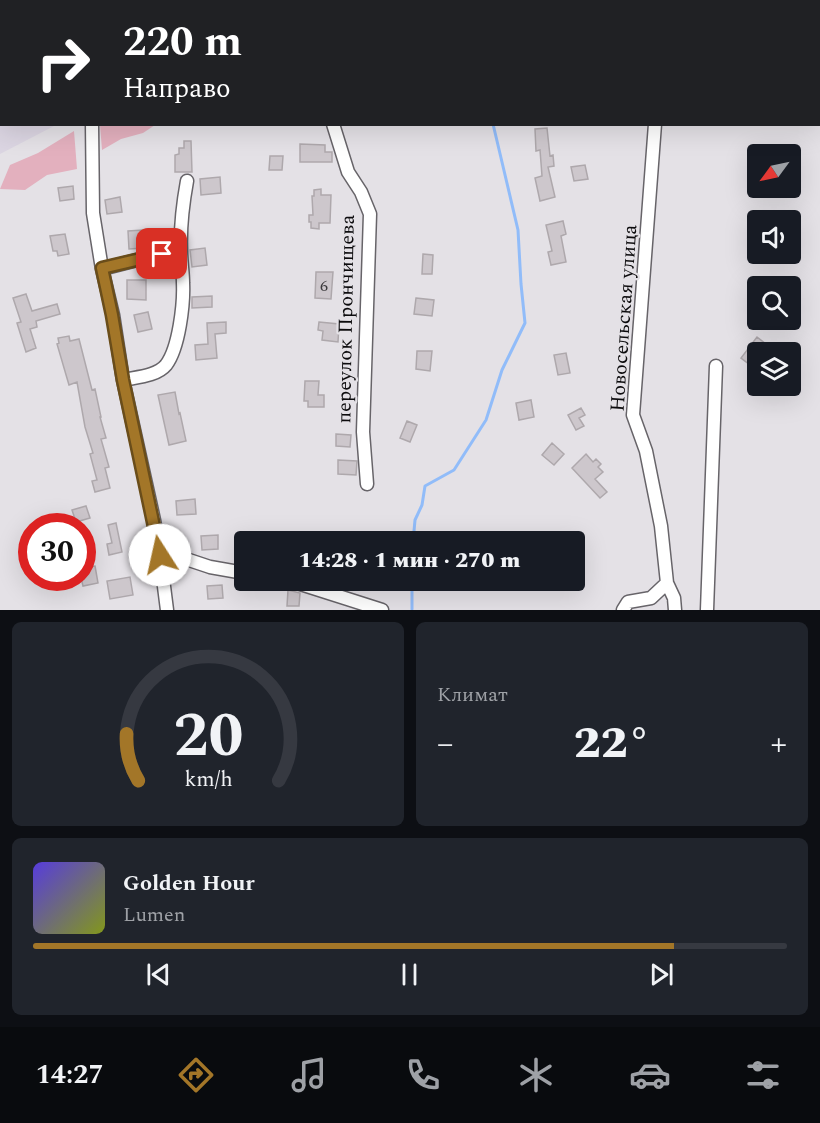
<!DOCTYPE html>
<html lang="ru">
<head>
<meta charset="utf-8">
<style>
  body { margin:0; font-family:Spectral,serif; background:#20242c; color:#f1f3f6; height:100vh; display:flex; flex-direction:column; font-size:22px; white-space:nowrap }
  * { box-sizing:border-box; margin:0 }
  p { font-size:20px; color:#9ea1a6 }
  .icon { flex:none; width:33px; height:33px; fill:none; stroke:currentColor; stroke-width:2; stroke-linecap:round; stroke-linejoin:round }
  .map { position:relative; height:610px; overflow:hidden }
  .drawer { display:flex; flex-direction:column; gap:12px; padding:12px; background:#0d0f14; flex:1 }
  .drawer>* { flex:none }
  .top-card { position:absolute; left:0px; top:0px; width:820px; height:126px; box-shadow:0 6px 24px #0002; background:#202124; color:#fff; overflow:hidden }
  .needle { width:39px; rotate:237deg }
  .tools { position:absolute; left:747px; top:144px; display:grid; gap:12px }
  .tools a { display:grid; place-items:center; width:54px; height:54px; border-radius:6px; background:#171b24; box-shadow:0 6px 24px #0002; font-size:30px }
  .speed { position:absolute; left:18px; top:513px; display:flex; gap:12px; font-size:30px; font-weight:700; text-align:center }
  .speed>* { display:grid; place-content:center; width:78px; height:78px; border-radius:50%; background:#171b24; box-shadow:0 6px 24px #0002; line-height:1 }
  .speed .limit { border:9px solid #d22; background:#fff; color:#111 }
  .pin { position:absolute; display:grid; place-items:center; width:51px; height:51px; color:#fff; margin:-26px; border-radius:12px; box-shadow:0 3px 9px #0006 }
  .me { position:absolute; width:66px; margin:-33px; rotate:350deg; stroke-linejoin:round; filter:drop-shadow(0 0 4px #0008) }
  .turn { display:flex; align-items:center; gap:21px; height:126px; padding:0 24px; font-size:27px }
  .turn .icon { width:78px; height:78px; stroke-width:2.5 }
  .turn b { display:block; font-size:42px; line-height:51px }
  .big { font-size:45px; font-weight:800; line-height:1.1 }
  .drawer .widget { flex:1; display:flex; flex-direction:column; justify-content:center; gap:9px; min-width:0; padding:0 21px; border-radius:9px; background:#20242c }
  .drawer .dial { align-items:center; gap:0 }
  .dial svg { height:156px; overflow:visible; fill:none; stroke:#363941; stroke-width:7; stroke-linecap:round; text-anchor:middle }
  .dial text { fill:#f1f3f6; stroke:none }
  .song { display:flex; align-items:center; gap:18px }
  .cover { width:72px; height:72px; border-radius:9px; background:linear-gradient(135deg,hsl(250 70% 55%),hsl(70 70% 35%)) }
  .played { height:6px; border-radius:3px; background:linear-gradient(90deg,#a37628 85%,#363941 85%) }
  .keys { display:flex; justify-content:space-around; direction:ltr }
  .heat { display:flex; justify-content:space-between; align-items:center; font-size:33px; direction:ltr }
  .drawer .tiles { flex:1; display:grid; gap:12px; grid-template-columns:1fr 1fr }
  .widget:last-child { grid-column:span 2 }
  .trip { position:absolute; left:234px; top:531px; width:351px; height:60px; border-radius:6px; background:#171b24; box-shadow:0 6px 24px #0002; font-weight:800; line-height:60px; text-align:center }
  .tab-bar { display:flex; height:96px; justify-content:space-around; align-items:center; background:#090b0e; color:#9ea1a6 }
  .tab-bar .icon { width:42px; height:42px }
  .tab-bar .selected { color:#a37628 }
  .tab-bar b { font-size:27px; color:#f1f3f6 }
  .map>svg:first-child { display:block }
</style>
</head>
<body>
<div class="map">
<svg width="820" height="610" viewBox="0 0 820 610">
  <rect width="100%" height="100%" fill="#e4e1e6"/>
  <!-- built -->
  <path fill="#dbd5e2" d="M1,120L2,124L56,125L0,154V121Z"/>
  <!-- green -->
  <path fill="#e3b0be" d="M100,125V124L155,125L143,133L121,139L102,150Z
    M74,131L77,169L47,175L25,190L0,189L10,165L38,153Z"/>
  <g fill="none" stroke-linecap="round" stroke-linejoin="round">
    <!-- stream -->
    <path stroke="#91bcf9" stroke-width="3" d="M584,2V0
      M413,542L415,520L422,505L425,486L454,470L486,420L502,370L525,323L521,284L518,230L493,124
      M412,609V580"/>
  </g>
  <!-- building -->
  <path fill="#cdc7cc" stroke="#aea8ac" stroke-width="1.5" d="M547,128L550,156L553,155L554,166L548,167L555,197L540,201L535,178L542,176L540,150L536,151L535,129Z
    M184,141H191L192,172H175V155L179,154V148H184Z
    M300,144L325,145V152H332V162H300Z
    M270,156H283L282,170H269Z
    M585,165L588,179L574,181L571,167Z
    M220,177L221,193L201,195L200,179Z
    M73,186L74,199L60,201L58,188Z
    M321,189V195H331L330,223H319V229L311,228V222H309V215H313L312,196H314V190Z
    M120,197L122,212L107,214L105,200Z
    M563,221L566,234L561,236L566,262L551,265L548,252L552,251L546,225Z
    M143,230L144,248L129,249L128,231Z
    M65,234L69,254L58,256L57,251H53L50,236Z
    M205,248L207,265L192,267L190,250Z
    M423,254L433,255L432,274H422Z
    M316,272H333L331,299L315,298Z
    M127,280H146V300L127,299Z
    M26,294L32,311L57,304L60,314L36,321L37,327L30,329L36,348L26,352L17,323L21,322L13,298Z
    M212,296V307L192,308V297Z
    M416,298L434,300L432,316L414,314Z
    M148,312L152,329L138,332L134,315Z
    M226,322V333L215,334L217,358L196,360L195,345L208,344L207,323Z
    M319,322L339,324L338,342L322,340L323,331L318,330Z
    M69,336L70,341L79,339L92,390L95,389L101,417H100L106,438L101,439L109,467L105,468L110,488L95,492L92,481L97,480L90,454L93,453L85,427L77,382L69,385L57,344L59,343L58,338Z
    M757,337L766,344L758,352V371L741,358Z
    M417,351H432L430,371L416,369Z
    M566,353L570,373L558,375L554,355Z
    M305,381H319L318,395H324V407H308V401H304Z
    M175,392L179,414L180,413L186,441L169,445L158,395Z
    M531,400L534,417L519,420L516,403Z
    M581,408L585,415L579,418L584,426L576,430L568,415Z
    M407,421L417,425L410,442L400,438Z
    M336,434L351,435L350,447L336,446Z
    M552,443L564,454L554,465L542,455Z
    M586,454L593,462L596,459L601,464L598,467L603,472L595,479L607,492L600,498L572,468Z
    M338,460L357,461L356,475L338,474Z
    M195,499L196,514L177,515L176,501Z
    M86,506L90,518L76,522L72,510Z
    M116,523L122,552L109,555L107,544L112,543L108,525Z
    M218,535V549L202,550L201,536Z
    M95,566L98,583L83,586L81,578L82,568Z
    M130,577L133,595L110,599L107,581Z
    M222,585L223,598L208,599L207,586Z
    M288,590L300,593L299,606H287Z"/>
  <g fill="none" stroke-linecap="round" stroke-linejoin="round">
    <defs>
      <path id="minor" d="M669,0V2
        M426,2L429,0
        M0,112L2,111
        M92,124L93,213L102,269L113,315L123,380L154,520L160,555L167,610
        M333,124L348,172L361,192L370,214L363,432L367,484
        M102,269L180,249
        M123,380C137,377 157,376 166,365C179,348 184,304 183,283C183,272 181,262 181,251C180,228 183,203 187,181
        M160,555L180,557L210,567L244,573
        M288,580L382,610
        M667,583L674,598L675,610
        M623,610L628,602L651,598L667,583L661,526L646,451L633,415L655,124
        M707,610L716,366"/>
    </defs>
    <!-- minor casing -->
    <use href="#minor" stroke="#676469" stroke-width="15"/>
    <!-- minor -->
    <use href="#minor" stroke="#fff" stroke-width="12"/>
  </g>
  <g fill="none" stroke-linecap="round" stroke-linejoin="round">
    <defs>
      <path id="route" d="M160,555L123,380L112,315L102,268L162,254"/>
    </defs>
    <!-- route casing -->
    <use href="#route" stroke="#6a4d1a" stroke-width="15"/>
    <!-- route -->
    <use href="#route" stroke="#a37628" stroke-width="10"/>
  </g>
  <g text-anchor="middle" stroke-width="4.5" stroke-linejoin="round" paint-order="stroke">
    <!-- number labels -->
    <g font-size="16" fill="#3c3a3d">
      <text x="324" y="291">6</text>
    </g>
    <!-- street labels -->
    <g font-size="20" fill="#0c0b0d" stroke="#e4e1e6">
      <text transform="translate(623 318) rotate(-86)" y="7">Новосельская улица</text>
      <text transform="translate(345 319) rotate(-89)" y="7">переулок Прончищева</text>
    </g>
  </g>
</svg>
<div class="tools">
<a><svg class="needle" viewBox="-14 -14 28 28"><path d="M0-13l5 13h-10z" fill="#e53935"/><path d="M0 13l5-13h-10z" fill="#9ea1a6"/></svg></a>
<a><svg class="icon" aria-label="sound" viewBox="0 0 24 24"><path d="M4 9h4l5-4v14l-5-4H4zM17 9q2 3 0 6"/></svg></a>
<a><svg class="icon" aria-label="search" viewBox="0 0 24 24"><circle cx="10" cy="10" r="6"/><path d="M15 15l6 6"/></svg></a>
<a><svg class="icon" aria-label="layers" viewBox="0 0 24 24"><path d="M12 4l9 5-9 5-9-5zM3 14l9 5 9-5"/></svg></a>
</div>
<div class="speed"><div class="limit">30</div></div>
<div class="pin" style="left:162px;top:254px;background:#d93025"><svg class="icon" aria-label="arrive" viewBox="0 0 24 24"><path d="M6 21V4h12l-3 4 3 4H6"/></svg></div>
<svg class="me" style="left:160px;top:555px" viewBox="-20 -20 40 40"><circle r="19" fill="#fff"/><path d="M0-13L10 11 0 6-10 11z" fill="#a37628"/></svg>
<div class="trip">14:28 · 1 мин · 270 m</div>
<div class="top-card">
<div class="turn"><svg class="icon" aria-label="right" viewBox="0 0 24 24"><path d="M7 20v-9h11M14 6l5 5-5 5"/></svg><div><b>220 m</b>Направо</div></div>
</div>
</div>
<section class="drawer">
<div class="tiles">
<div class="widget dial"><svg viewBox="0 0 100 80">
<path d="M14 69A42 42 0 1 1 86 69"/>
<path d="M14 69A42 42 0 0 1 8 45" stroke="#a37628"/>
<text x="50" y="56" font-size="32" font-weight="700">20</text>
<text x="50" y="72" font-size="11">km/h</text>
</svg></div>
<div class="widget"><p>Климат</p>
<div class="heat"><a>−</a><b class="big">22°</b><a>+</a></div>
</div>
<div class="widget">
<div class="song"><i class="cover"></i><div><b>Golden Hour</b><p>Lumen</p></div></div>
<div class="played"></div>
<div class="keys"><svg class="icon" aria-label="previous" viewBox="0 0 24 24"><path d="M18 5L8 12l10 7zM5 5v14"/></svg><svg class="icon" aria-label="pause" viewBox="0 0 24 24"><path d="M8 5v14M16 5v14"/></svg><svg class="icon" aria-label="next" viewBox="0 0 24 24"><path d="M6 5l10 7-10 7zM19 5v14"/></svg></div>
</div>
</div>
</section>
<nav class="tab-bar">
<b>14:27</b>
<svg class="icon selected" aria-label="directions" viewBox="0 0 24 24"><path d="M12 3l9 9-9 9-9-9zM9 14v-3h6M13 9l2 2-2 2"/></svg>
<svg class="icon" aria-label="music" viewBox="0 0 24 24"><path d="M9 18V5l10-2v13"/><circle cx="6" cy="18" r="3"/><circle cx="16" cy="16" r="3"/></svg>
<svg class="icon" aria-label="phone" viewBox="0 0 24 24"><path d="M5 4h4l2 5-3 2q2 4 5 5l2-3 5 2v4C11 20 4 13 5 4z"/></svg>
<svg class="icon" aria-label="climate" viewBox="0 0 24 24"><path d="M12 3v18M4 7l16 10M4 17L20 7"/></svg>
<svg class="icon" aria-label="car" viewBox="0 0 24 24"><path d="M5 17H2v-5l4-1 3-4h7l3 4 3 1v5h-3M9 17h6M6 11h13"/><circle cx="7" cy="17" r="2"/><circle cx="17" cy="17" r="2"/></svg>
<svg class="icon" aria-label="filters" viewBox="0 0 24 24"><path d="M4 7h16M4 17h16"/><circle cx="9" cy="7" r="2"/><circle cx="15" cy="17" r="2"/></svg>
</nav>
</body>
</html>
